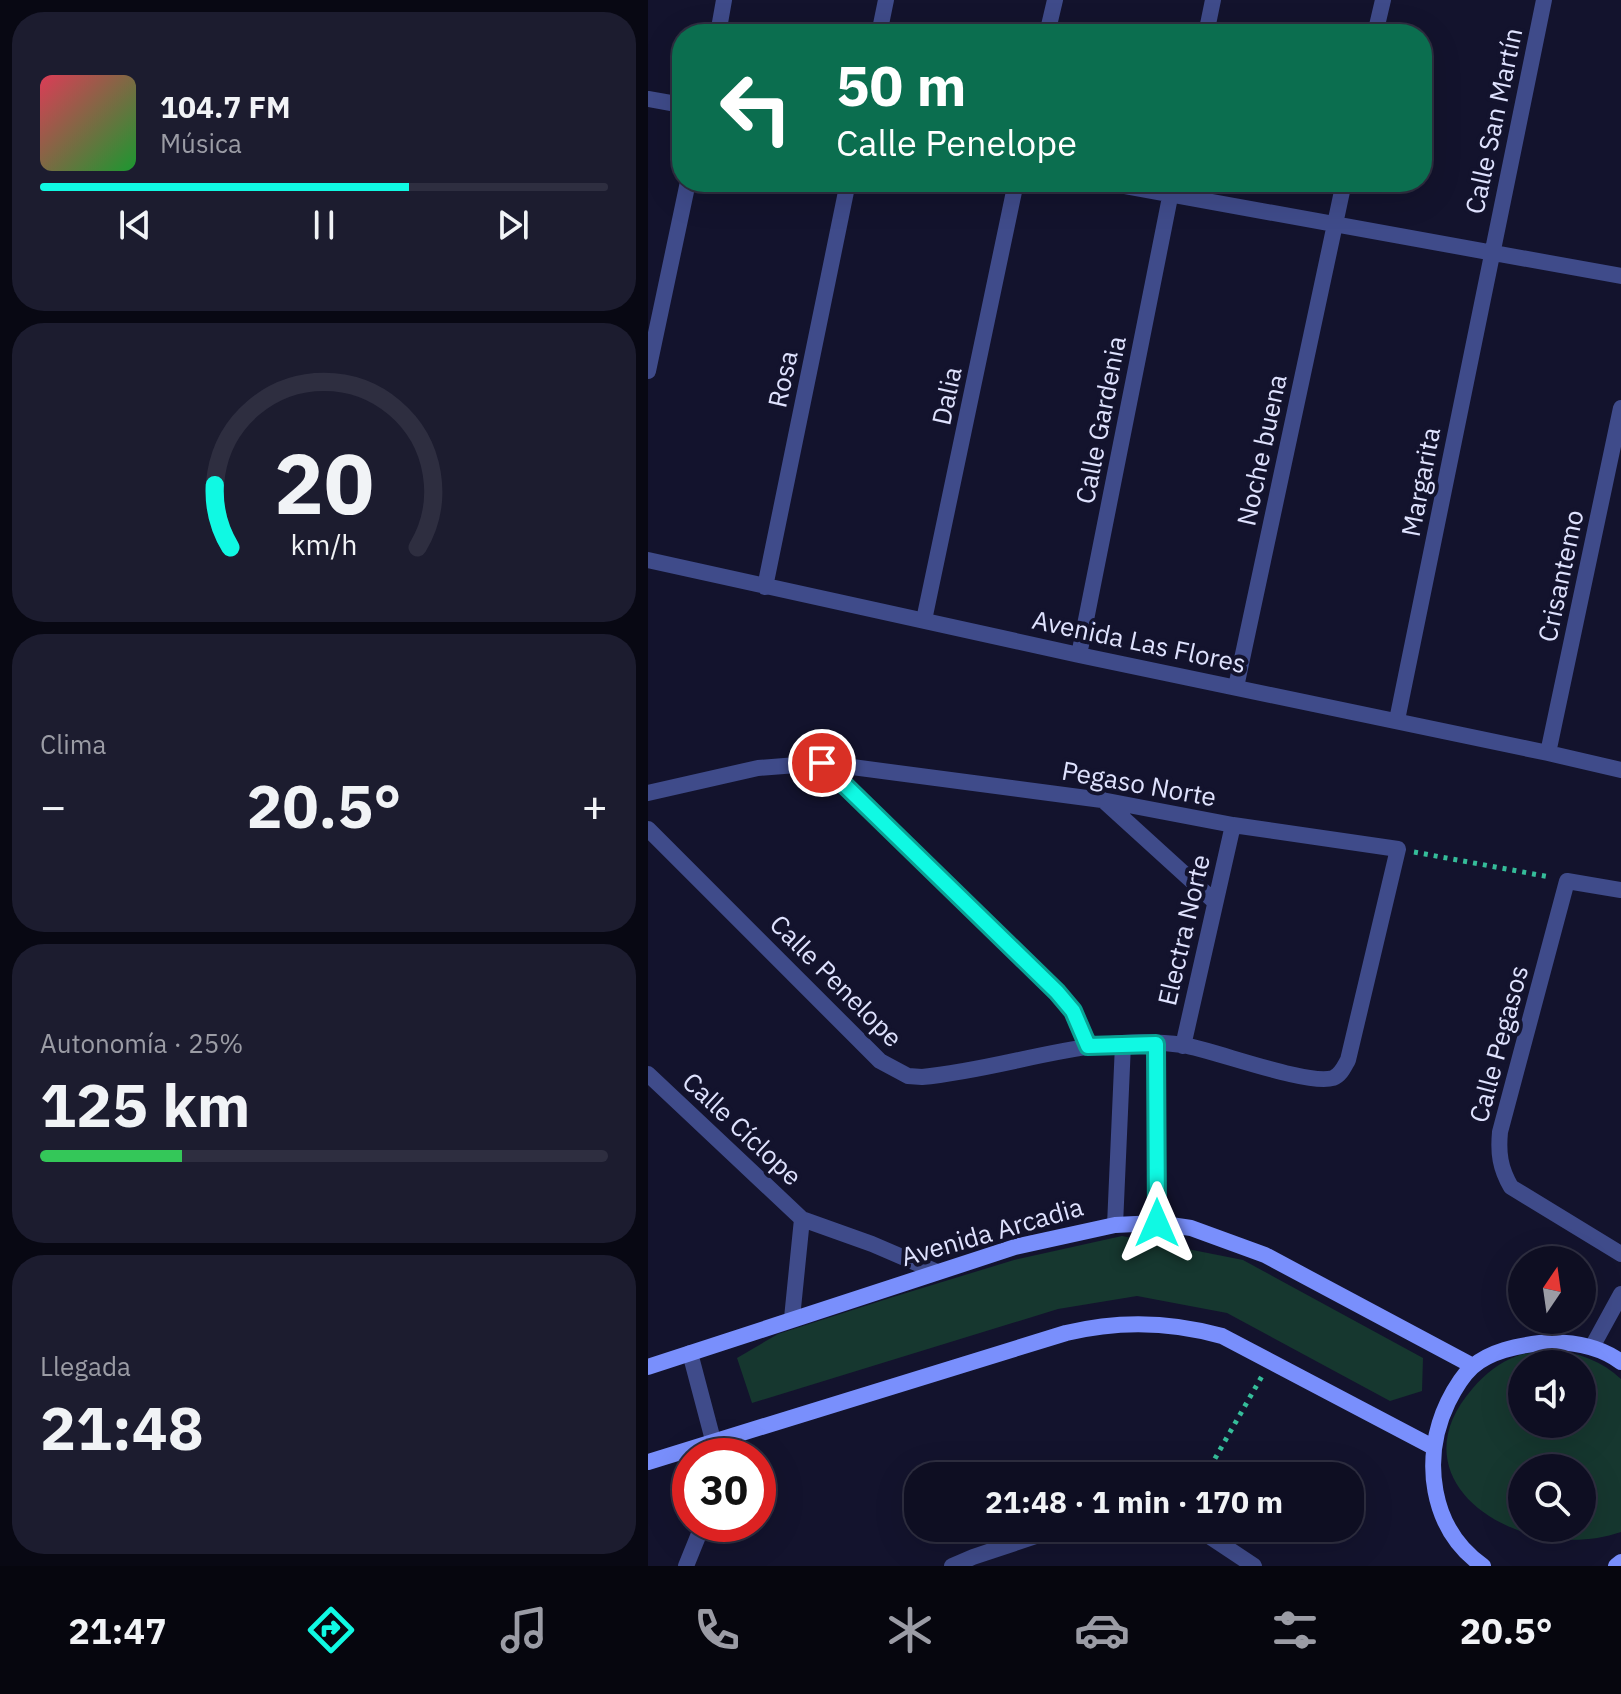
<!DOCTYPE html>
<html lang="es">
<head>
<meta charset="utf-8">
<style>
  body { margin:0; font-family:"IBM Plex Sans",sans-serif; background:#1c1c2f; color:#f1f3f6; height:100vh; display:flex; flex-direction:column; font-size:30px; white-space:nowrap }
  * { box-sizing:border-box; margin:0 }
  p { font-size:26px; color:#9b9ca5 }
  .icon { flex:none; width:44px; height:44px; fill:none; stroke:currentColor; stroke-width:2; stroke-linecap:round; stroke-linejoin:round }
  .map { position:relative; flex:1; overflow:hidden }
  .sheet { display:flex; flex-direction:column; gap:12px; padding:12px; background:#080813; width:648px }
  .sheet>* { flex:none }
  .hud { position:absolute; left:24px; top:24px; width:760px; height:168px; border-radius:32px; box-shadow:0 8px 32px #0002,0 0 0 2px #2e2e40; background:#0b6e4f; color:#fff; overflow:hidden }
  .needle { width:52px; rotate:13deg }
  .fabs { position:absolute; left:860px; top:1246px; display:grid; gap:16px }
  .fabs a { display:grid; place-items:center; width:88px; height:88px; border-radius:50%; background:#0e0e22; box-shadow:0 8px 32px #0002,0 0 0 2px #2e2e40; font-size:40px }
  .speed { position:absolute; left:24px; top:1438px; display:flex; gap:16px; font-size:40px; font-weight:700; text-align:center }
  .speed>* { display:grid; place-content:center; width:104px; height:104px; border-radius:50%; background:#0e0e22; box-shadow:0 8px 32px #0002,0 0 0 2px #2e2e40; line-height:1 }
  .speed .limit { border:12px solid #d22; background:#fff; color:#111 }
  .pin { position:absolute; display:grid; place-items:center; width:68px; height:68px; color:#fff; margin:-34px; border:4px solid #fff; border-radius:50%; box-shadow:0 2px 8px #0007 }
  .me { position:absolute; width:88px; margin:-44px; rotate:0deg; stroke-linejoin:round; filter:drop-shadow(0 0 6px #0008) }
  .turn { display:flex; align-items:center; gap:28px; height:168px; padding:0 32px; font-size:36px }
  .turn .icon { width:104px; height:104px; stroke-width:2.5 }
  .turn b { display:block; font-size:56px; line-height:68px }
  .big { font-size:60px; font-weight:700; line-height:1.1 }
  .sheet .tile { flex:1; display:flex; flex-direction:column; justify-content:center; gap:12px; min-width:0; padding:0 28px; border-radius:32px; background:#1c1c2f }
  .sheet .dial { align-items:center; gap:0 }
  .dial svg { height:208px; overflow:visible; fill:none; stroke:#2e2e40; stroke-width:7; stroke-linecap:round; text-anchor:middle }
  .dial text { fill:#f1f3f6; stroke:none }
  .song { display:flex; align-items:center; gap:24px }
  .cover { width:96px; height:96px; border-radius:12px; background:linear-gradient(135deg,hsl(350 70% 55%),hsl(130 70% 35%)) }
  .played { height:8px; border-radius:4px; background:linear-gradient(90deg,#10f9e3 65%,#2e2e40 65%) }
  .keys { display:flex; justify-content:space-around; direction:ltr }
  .heat { display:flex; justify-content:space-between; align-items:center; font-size:44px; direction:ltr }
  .charge { height:12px; border-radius:6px; background:linear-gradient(90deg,#34c759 25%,#2e2e40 0) }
  .trip { position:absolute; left:256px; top:1462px; width:460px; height:80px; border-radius:32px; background:#0e0e22; box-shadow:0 8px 32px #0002,0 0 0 2px #2e2e40; font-weight:700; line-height:80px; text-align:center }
  .dock { display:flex; height:128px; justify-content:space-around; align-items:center; background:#06060e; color:#9b9ca5 }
  .dock .icon { width:56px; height:56px }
  .dock .active { color:#10f9e3 }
  .dock b { font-size:36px; color:#f1f3f6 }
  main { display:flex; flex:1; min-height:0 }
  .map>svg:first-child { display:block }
</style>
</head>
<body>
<main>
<section class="sheet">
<div class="tile">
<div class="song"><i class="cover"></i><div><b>104.7 FM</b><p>Música</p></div></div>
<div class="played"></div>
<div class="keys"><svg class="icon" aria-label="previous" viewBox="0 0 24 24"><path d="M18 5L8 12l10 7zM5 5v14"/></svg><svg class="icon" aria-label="pause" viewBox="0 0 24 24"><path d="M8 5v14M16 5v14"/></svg><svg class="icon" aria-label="next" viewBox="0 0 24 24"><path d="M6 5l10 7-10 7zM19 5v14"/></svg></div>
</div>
<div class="tile dial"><svg viewBox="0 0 100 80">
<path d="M14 69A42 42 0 1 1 86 69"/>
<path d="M14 69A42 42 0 0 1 8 45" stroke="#10f9e3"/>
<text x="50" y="56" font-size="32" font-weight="700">20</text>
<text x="50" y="72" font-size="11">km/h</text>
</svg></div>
<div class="tile"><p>Clima</p>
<div class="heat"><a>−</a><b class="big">20.5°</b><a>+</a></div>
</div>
<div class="tile"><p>Autonomía · 25%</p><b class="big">125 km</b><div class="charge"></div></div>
<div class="tile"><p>Llegada</p><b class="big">21:48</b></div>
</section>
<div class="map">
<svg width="973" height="1566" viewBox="0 0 973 1566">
  <rect width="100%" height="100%" fill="#13132d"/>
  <!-- green -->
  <path fill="#16372f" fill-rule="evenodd" d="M474,1236L595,1260L775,1358L774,1391L742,1401L579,1313L489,1296L410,1309L104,1403L89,1358L130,1334L245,1297L366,1260Z
    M906,1350C931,1353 954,1361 973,1379V1532C874,1566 741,1483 825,1388C837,1374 852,1362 869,1356C880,1352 894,1352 906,1350ZM874,1364H934V1424H874ZM874,1468H934V1528H874Z"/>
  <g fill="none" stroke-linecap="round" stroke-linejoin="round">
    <!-- path -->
    <path stroke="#35bd9a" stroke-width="5" stroke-dasharray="4 6" stroke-linecap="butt" d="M766,852L902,877
      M557,1476L614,1376"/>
    <!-- street -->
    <path stroke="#3f4b8a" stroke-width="16" d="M70,34L76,0
      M231,34L238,0
      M399,34L407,0
      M558,34L565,0
      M727,34L735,0
      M0,99L34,105
      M454,182L973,276
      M0,371L40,182
      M0,560L431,655L900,753L973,770
      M117,587L200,182
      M276,620L368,182
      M431,655L525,182
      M588,687L696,182
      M749,720L896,0
      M900,753L973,408
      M174,763L409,992L425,1011L440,1046
      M0,793L110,768L174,763L454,800L585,825L750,849L700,1060C696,1067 693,1075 685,1078C660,1086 566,1050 535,1045C446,1032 361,1069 274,1077L260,1076L232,1061L0,829
      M455,800L566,901
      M973,890L919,881L852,1132C850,1153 852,1168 863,1187L973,1254
      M508,1044L509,1223
      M535,1046L585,825
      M0,1074L154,1219L224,1244L287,1271
      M467,1225L475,1044
      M144,1318L154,1219
      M944,1347L973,1294
      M42,1353L65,1440L67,1456
      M549,1528L606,1566
      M38,1566L55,1524
      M304,1566L325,1557L412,1528"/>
    <!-- secondary -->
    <path stroke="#798ffc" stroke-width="16" d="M0,1367L367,1247L467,1225L509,1223L543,1228L617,1255L825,1366
      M0,1462L418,1333C471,1320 521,1321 574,1336L785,1447
      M835,1566C782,1529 773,1458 800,1402C806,1390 813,1377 824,1367C842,1351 869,1346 892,1343C920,1341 950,1345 973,1362
      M968,1566L973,1562"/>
  </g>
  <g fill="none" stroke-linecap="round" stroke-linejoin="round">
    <defs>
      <path id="route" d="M174,763L409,992L425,1011L440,1046L508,1044L509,1223"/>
    </defs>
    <!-- route casing -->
    <use href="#route" stroke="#0aa294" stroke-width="20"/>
    <!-- route -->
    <use href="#route" stroke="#10f9e3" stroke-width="14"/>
  </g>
  <g text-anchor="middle" stroke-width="8" stroke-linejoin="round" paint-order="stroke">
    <!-- street labels -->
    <g font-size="26" fill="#dfe2fe" stroke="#13132d">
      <text transform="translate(846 121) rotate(-78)" y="9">Calle San Martín</text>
      <text transform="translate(135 379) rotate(-78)" y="9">Rosa</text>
      <text transform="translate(299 396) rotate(-78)" y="9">Dalia</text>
      <text transform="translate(453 420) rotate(-79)" y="9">Calle Gardenia</text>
      <text transform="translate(614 450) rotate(-78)" y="9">Noche buena</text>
      <text transform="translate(773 482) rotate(-79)" y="9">Margarita</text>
      <text transform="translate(913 576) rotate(-78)" y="9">Crisantemo</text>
      <text transform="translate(491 642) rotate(12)" y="9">Avenida Las Flores</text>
      <text transform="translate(491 784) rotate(10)" y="9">Pegaso Norte</text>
      <text transform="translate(536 930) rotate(-77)" y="9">Electra Norte</text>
      <text transform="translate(188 981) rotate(45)" y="9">Calle Penelope</text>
      <text transform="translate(851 1044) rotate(-75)" y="9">Calle Pegasos</text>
      <text transform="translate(94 1129) rotate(43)" y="9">Calle Cíclope</text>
      <text transform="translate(344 1232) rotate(-16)" y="9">Avenida Arcadia</text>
    </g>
  </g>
</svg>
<div class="fabs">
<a><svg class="needle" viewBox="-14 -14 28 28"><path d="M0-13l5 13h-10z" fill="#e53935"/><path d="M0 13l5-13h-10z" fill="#9b9ca5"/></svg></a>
<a><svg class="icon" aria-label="sound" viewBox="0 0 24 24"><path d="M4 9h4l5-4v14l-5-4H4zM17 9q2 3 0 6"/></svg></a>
<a><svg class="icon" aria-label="search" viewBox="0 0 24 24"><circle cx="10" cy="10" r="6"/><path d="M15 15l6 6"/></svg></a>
</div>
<div class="speed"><div class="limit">30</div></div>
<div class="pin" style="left:174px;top:763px;background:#d93025"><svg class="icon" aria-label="arrive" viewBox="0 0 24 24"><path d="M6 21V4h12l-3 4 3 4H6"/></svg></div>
<svg class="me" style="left:509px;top:1223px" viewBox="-20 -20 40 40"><path d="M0-17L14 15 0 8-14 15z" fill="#10f9e3" stroke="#fff" stroke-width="4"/></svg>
<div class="trip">21:48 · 1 min · 170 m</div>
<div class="hud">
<div class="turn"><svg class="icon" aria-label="left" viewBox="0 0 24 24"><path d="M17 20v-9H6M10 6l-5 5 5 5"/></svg><div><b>50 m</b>Calle Penelope</div></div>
</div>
</div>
</main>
<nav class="dock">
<b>21:47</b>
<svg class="icon active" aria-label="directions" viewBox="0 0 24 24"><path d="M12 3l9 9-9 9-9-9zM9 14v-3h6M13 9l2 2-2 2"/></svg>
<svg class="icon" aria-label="music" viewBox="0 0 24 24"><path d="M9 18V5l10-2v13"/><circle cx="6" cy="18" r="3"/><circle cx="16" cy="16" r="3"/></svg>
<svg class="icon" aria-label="phone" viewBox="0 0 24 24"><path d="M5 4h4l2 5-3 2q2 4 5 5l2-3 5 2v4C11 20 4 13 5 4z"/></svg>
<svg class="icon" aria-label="climate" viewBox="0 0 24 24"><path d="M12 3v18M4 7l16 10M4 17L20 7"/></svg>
<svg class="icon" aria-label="car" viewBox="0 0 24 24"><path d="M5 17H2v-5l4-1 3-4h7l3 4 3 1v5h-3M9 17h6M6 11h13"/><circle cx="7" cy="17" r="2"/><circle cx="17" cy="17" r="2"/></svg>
<svg class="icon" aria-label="filters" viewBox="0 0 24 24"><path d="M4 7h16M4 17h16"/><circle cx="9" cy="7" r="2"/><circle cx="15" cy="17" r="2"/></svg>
<b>20.5°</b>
</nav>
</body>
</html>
